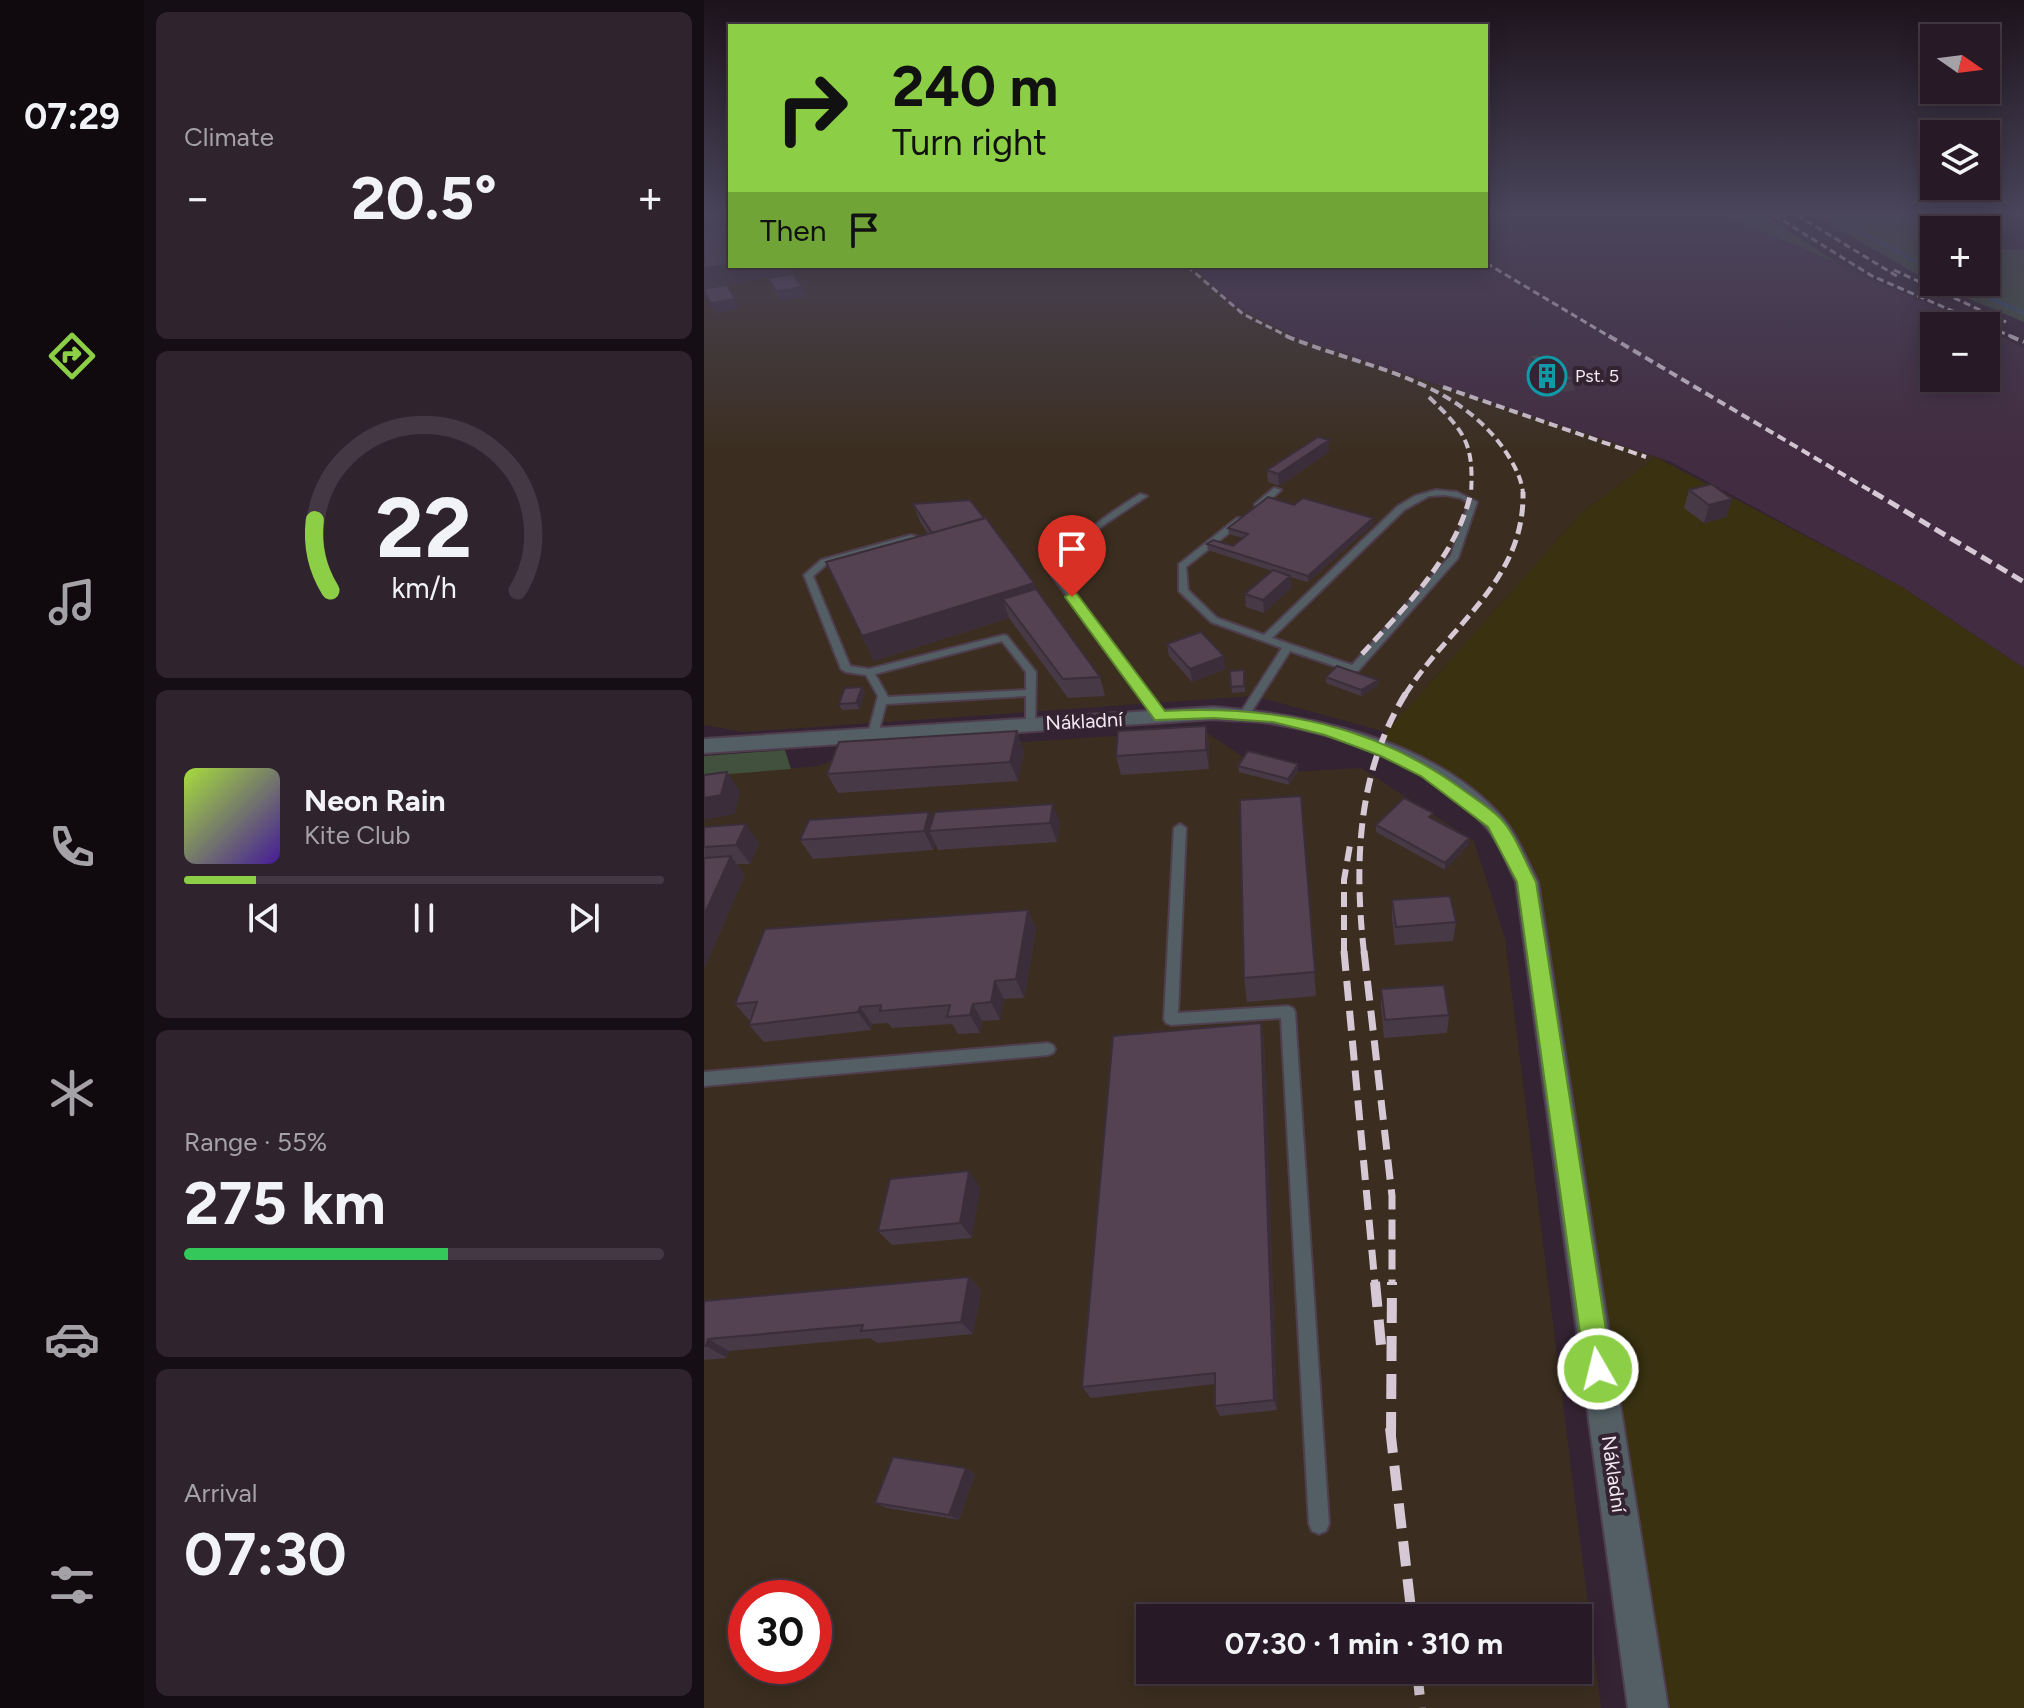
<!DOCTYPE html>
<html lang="en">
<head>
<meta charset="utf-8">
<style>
  body { margin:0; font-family:Figtree,sans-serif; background:#2f232e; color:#f1f3f6; height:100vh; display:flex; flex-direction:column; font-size:30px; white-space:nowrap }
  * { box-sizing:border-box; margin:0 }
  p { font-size:26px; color:#a4a1a7 }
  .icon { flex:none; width:44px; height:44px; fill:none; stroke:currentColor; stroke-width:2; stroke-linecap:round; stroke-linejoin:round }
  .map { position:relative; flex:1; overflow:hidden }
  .panel { display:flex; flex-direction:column; gap:12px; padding:12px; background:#150e15; width:560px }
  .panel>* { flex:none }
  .top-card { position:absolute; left:24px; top:24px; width:760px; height:244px; border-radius:0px; box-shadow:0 4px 20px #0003,0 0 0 2px #433843; background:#8cce45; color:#111; overflow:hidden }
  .needle { width:52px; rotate:104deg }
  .buttons { position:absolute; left:1216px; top:24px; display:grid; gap:16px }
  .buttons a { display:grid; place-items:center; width:80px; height:80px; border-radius:0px; background:#271a26; box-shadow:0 4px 20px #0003,0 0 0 2px #433843; font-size:40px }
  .speed { position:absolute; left:24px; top:1580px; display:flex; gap:16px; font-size:40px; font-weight:700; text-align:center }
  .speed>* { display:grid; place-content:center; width:104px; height:104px; border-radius:50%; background:#271a26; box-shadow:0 4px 20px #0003,0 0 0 2px #433843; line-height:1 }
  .speed .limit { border:12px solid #d22; background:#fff; color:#111 }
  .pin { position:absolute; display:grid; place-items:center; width:68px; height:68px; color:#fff; margin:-82px -34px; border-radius:50% 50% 50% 0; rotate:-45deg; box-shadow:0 0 8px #0007 }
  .pin .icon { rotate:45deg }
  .me { position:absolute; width:88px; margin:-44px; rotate:352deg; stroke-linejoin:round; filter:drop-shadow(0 0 6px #0008) }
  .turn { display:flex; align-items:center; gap:28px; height:168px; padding:0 32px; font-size:36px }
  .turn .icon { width:104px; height:104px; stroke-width:2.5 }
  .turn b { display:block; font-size:56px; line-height:68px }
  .then { display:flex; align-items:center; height:76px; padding:0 32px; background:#0003; gap:16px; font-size:30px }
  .big { font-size:60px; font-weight:700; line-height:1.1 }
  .panel .tile { flex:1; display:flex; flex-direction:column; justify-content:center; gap:12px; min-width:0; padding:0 28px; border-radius:12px; background:#2f232e }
  .panel .dial { align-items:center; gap:0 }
  .dial svg { height:208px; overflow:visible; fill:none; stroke:#433843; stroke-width:7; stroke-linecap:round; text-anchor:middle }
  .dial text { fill:#f1f3f6; stroke:none }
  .song { display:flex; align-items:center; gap:24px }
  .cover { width:96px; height:96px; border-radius:12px; background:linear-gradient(135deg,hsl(80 70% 55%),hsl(260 70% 35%)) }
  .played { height:8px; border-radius:4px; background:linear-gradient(90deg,#8cce45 15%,#433843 15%) }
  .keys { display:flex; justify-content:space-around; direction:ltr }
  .heat { display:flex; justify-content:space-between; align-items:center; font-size:44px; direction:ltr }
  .charge { height:12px; border-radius:6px; background:linear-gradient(90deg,#34c759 55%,#433843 0) }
  .trip { position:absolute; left:432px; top:1604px; width:456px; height:80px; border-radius:0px; background:#271a26; box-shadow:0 4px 20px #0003,0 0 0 2px #433843; font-weight:700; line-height:80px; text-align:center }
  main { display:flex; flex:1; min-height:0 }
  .tabs { display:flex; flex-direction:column; width:144px; justify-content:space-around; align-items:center; background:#100a0f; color:#a4a1a7 }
  .tabs .icon { width:56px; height:56px }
  .tabs .on { color:#8cce45 }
  .tabs b { font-size:36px; color:#f1f3f6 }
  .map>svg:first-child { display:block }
</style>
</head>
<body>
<main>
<nav class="tabs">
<b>07:29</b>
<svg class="icon on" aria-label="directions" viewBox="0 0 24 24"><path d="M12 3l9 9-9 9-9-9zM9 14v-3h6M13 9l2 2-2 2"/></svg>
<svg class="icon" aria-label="music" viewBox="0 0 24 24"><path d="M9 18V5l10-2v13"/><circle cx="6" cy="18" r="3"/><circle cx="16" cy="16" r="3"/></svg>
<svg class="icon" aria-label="phone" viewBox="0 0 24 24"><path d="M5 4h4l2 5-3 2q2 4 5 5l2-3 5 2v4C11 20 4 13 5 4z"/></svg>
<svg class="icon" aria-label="climate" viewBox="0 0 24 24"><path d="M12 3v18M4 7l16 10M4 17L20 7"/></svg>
<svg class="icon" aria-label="car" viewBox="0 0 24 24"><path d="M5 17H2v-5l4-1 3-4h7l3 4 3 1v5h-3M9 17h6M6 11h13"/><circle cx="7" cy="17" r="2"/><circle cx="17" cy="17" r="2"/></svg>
<svg class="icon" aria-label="filters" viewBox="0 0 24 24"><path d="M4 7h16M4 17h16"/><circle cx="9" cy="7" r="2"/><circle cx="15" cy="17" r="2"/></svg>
</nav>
<section class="panel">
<div class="tile"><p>Climate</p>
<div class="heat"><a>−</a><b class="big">20.5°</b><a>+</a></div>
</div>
<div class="tile dial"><svg viewBox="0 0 100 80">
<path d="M14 69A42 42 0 1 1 86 69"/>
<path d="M14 69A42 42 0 0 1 8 42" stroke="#8cce45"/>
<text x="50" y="56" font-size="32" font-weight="700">22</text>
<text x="50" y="72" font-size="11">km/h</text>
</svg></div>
<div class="tile">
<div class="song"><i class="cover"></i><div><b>Neon Rain</b><p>Kite Club</p></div></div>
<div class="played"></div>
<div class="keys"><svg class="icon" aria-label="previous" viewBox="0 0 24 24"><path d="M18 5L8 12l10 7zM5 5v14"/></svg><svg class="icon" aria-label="pause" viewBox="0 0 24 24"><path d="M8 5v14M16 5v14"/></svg><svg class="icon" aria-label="next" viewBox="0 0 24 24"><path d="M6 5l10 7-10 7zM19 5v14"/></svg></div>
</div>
<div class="tile"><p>Range · 55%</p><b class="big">275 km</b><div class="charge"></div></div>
<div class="tile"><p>Arrival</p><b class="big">07:30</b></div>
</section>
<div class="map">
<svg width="1320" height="1708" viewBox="0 0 1320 1708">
  <rect width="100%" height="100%" fill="#342333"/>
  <!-- built -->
  <path fill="#422c41" d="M782,215H1020L1276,326H1230V378H1282V329L1320,348V668L1198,587L967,462L595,339L533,307L489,266H782Z"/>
  <!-- industrial -->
  <path fill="#3b2e20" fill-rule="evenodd" d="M0,215H26V266H489L533,307L595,339L952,457L878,512L682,732L550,696L39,732L0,725Z
    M499,730L539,757L586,772L657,768L770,841L801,938L897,1708H0V776L115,766L143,754ZM42,1598H110V1666H42ZM446,1618H874V1670H446Z"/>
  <!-- green -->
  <path fill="#41513d" d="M1020,215H1060L1135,264Z
    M1110,215H1220L1215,217L1237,230H1230V282H1282V250L1320,249V322L1230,284Z
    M81,750L87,769L0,776V756Z"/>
  <!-- sand -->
  <path fill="#393110" d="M952,457L1198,587L1320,668V1708H944L823,882L791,823L758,795L676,749L682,732L878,512Z"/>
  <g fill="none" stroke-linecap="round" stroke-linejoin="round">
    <!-- stream -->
    <path stroke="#39516a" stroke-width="4" d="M1125,215L1230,271
      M1251,282L1320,313"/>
    <defs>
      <path id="service" d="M570,488L577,490L557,508H551V504Z
        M732,490L753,492L773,502L754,558L654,671H646L586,651L544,717H536L535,715L578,648L507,622L475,591V564L533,518H539V522L482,567L484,590L513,618L560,635L694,506L711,496ZM741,495L757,498L765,503L747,555L648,665L568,638L700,510L725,496Z
        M436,494L443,496L404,522L382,539L354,573L461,715L462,717L461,719H453L346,573C370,538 400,516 436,494Z
        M207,535L214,537L123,564L109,576L146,666L165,669L300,635L303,636L332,672L331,727L327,728L322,725V696L182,704L174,734L169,738L165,736L164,734L174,696L162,675L142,672L137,669L100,575L117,560ZM298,641L322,672V690L184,697L171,674Z
        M476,824L482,828L474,1013L584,1006L589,1008L591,1012L625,1524L622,1531L615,1534L608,1531L605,1524L577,1018L467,1025L462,1023L460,1019L470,828Z
        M344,1043L349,1045L351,1049L349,1053L344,1055L0,1086V1072Z"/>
      <path id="minor" d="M510,707C608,715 729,740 798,817C814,836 823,861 834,882L964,1708H924L812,882C803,864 796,843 783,828C731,768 642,735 565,723C547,720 528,721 510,719L0,753V739Z"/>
    </defs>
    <!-- service casing -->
    <use href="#service" stroke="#4f3e4e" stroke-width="4"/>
    <!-- minor casing -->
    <use href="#minor" stroke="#4f3e4e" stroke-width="4"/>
    <!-- service -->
    <use href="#service" fill="#535f64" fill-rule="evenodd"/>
    <!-- minor -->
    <use href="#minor" fill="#535f64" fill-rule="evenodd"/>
    <!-- rail-far5 -->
    <path stroke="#d6c9d5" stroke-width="3" stroke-dasharray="7 4" stroke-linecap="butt" d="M1070,215L1168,276L1311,338
      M1093,215L1196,278
      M782,263L908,338
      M483,266L539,314L587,338
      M1190,270L1302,322"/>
    <!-- rail-far4 -->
    <path stroke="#d6c9d5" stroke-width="4" stroke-dasharray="9 5" stroke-linecap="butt" d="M582,336C657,367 745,376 797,445C807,459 818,477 819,494
      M905,336L1172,494
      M1306,336L1320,342
      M739,387L942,457
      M725,397C761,432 770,443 767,494"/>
    <!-- rail-far3 -->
    <path stroke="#d6c9d5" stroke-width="5" stroke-dasharray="12 6" stroke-linecap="butt" d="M1169,492L1320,582
      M658,654C701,607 753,556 767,492
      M701,695C744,626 821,582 819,492"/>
    <!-- rail-far2 -->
    <path stroke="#d6c9d5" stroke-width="6" stroke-dasharray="15 8" stroke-linecap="butt" d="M640,953V880L647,839
      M660,953C650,863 653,772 702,693"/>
    <!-- rail-far1 -->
    <path stroke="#d6c9d5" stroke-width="7" stroke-dasharray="20 10" stroke-linecap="butt" d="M640,951L671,1284
      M660,951L688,1196V1284"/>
    <!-- rail -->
    <path stroke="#d6c9d5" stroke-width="10" stroke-dasharray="25 13" stroke-linecap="butt" d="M671,1282L677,1345
      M686,1428L708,1618
      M687,1437L688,1282
      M713,1670L717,1708"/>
  </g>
  <!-- wall -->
  <path fill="#483947" d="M0,215H26V225L14,227L6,226Z
    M64,278L102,296L77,301L69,288Z
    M824,356L872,380L870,391L858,392L823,367Z
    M625,452L575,486L564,482L563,470Z
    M985,490L1028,499L1022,517L1000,523L980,508Z
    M209,504L332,589L396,677L401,696L364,698L305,618L170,661L122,562L224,534L216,522Z
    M590,505L669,524L604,582L586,577L587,588L560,613L542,607L541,594L568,571L504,550L503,544L529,546L539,538L525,534L524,528Z
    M463,644L522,669L488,682L465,656Z
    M540,670L541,692L528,693L526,671Z
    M622,677L674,686L657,696L622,683Z
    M158,687L161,693L155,709L138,710L135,704Z
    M502,726L505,745V769L417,775L412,756Z
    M320,751L314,781L134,793L123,774Z
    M594,764V770L585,785L535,772L534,766Z
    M597,796L612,996L543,1002L540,978Z
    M728,819L765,838V844L741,870L672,832V825Z
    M229,820L356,823L353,842L234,850L231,843L229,850L109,859L96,840Z
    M0,827L55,843L46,864H33L41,875L0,969Z
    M688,900L752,922L749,941L691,945L688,919Z
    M324,910L332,929L320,998L300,999L296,1020L278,1021L276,1033L254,1034L248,1024L188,1028L184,1023L168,1024L167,1030L60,1042L45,1025L46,1021L31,1004Z
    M677,989L745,1015L743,1033L680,1038L677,1007Z
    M557,1023L560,1041L573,1410L516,1416L511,1406V1384L387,1398L378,1387Z
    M276,1187L268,1238L188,1245L174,1231Z
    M265,1277L277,1290L269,1334L173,1343L166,1338L25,1351L23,1358L0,1360V1301Z
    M262,1468L271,1474L255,1520L183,1508L171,1503Z"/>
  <!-- shaded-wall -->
  <path fill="#3b2e3a" d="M9,215H26V225L14,227Z
    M26,264V266H89L92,273L0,289V268Z
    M98,287L102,296L77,301L73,291Z
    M31,299L35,309L11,313L6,303Z
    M625,440V452L575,486L574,474Z
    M1028,499L1022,517L1000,523L1005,505Z
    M669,518V524L604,582V576Z
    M586,576L587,588L560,613L559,600Z
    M330,583L337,608L299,599L305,618L170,661L158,636Z
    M520,656L522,669L488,682L486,669Z
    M674,680V686L657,696V690Z
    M158,687L161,693L155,709L152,703Z
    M502,726L505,745V769L502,750Z
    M313,731L320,751L314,781L306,762Z
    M594,764V770L585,785L584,779Z
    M23,772L36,791L31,814L0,820V798Z
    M349,804L356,823L353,842L346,823Z
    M225,812L234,831H225L231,843L229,850L220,831Z
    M42,824L55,843L46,864L32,845Z
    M765,838V844L741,870V863Z
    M27,856L41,875L0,969V915Z
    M324,910L332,929L320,998L312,979Z
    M291,981L300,999L296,1020L287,1002Z
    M269,1004L278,1021L276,1033L266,1015Z
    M156,1007L168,1024L167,1030L154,1012Z
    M557,1023L560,1041L573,1410L570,1400Z
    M265,1171L276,1187L268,1238L256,1223Z
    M265,1277L277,1290L269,1334L257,1322Z
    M4,1339L25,1351L23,1358L2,1346Z
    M262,1468L271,1474L255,1520L245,1515Z"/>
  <!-- building -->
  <path fill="#544253" stroke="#3b2e3a" stroke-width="2" d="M26,226V264L0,268V230Z
    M89,274L98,287L73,291L64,278Z
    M23,285L31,299L6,303L0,289Z
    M833,354L872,380L860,381L824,356Z
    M614,437L625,440L574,474L563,470Z
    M1007,484L1028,499L1005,505L985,490Z
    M564,497L590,505L599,498L669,518L604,576L503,544L509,540L529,546L544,534L524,528Z
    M266,500L280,518L228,533L209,504Z
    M282,518L330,583L158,636L122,562Z
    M569,570L586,576L559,600L541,594Z
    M332,589L396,677L359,679L299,599Z
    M497,632L520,656L486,669L463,644Z
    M633,666L674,680L657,690L622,677Z
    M540,670V686L527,687L526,671Z
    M158,687L152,703L135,704L141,688Z
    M502,726V750L412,756L414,731Z
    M313,731L306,762L123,774L135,742Z
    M544,751L594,764L584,779L534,766Z
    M23,772L17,795L0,798V775Z
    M597,796L611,972L540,978L536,800Z
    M700,798L729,813L725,817L765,838L741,863L672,825Z
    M349,804L346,823L225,831L231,812Z
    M225,812L220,831L96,840L105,820Z
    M42,824L32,845L0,847V827Z
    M27,856L0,915V858Z
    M746,896L752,922L692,927L688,900Z
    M324,910L312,979L291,981L287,1002L269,1004L266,1015L243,1017L246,1005L176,1011L177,1005L156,1007L154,1012L45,1025L53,1002L31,1004L61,929Z
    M740,985L745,1015L681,1020L677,989Z
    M557,1023L570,1400L511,1406V1373L378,1387L409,1036Z
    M265,1171L256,1223L174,1231L186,1179Z
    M265,1277L257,1322L157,1331L159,1325L4,1339L2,1346H0V1301Z
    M189,1457L262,1468L245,1515L171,1503Z"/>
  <!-- sky -->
  <linearGradient id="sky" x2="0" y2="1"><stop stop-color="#1d131c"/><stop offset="0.47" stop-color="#4a455b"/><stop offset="1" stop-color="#4a455b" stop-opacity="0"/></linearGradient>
  <rect width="1320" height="454" fill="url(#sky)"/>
  <!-- route -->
  <path fill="#8cce45" stroke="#5b862d" stroke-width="2" d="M368,592L373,594L461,711C571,705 672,725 762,792C773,800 786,808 796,818C811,833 821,862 832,882L908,1369L904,1378L894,1382L885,1378L881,1369L813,882L784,827L717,776L677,756L621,735L569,722L510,718L451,720L361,597Z"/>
  <!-- icons -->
  <defs>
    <symbol id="building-ring" viewBox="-11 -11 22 22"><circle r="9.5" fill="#342333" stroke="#0f9aa8" stroke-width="1.5"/><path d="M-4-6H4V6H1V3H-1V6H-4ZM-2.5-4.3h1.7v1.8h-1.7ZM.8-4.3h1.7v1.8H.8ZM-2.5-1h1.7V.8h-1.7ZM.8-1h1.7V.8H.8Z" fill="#0f9aa8"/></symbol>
  </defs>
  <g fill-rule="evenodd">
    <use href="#building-ring" x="821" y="354" width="44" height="44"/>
  </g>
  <g text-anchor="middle" stroke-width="8" stroke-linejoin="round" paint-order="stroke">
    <!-- far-poi labels -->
    <g font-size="18" fill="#f3e7f2" stroke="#342333" text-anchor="start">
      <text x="871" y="382">Pst. 5</text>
    </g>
    <!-- street labels -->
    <g font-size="20" fill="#f3e7f2" stroke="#342333">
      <text transform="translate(380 721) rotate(-3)" y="7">Nákladní</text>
      <text transform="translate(910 1474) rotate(82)" y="7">Nákladní</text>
    </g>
  </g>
</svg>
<div class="buttons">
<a><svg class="needle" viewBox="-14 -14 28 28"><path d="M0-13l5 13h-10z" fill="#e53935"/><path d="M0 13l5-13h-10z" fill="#a4a1a7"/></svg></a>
<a><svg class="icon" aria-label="layers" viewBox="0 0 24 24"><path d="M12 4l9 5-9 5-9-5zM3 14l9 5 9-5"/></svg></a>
<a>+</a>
<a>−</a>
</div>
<div class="speed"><div class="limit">30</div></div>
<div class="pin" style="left:368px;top:597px;background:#d93025"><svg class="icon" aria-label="arrive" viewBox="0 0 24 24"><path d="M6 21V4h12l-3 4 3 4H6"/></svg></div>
<svg class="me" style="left:894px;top:1369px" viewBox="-20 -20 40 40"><circle r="17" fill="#8cce45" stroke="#fff" stroke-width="3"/><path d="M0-11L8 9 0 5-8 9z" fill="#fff"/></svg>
<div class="trip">07:30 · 1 min · 310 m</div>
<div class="top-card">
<div class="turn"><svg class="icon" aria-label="right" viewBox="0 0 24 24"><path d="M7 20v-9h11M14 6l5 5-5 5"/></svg><div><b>240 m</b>Turn right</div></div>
<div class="then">Then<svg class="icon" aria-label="arrive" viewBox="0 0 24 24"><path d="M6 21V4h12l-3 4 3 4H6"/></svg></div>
</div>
</div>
</main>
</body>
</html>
